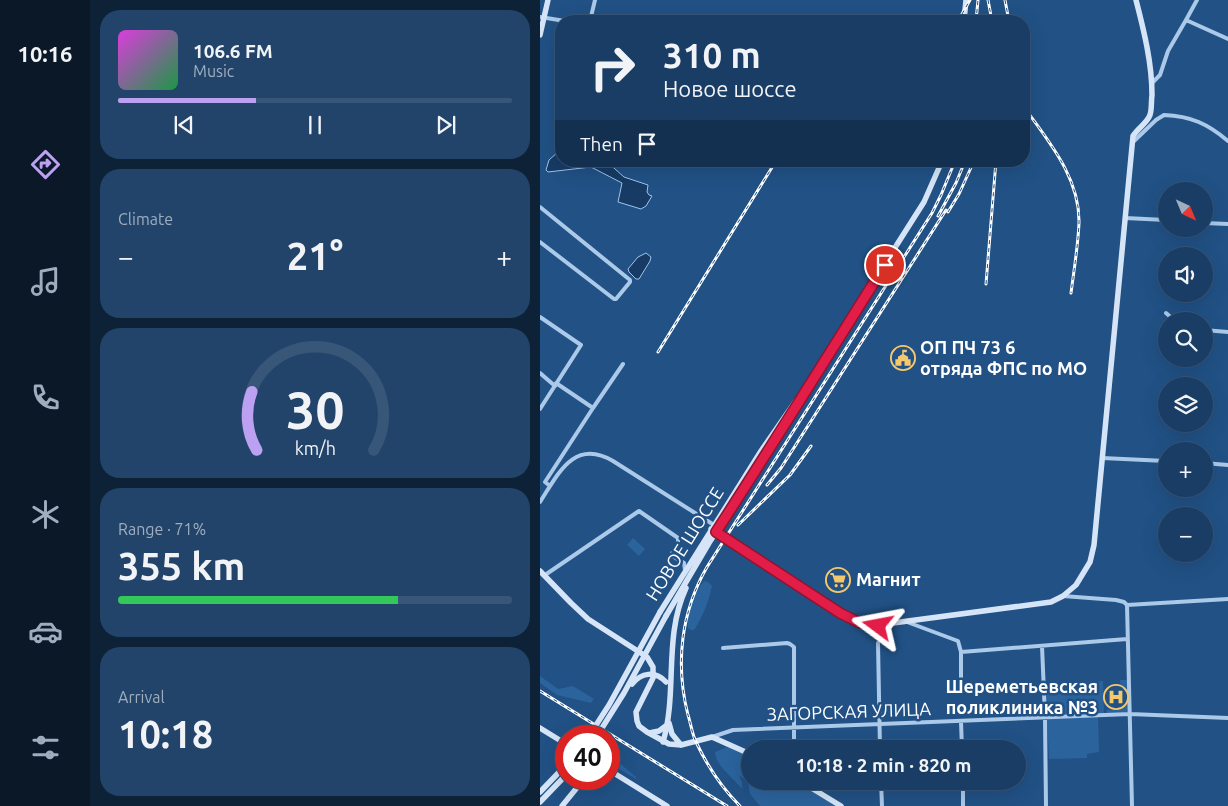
<!DOCTYPE html>
<html lang="en">
<head>
<meta charset="utf-8">
<style>
  body { margin:0; font-family:Ubuntu,sans-serif; background:#22446a; color:#f1f3f6; height:100vh; display:flex; flex-direction:column; font-size:19px; white-space:nowrap }
  * { box-sizing:border-box; margin:0 }
  p { font-size:16px; color:#9faebf }
  .icon { flex:none; width:28px; height:28px; fill:none; stroke:currentColor; stroke-width:2; stroke-linecap:round; stroke-linejoin:round }
  .map { position:relative; flex:1; overflow:hidden }
  .details { display:flex; flex-direction:column; gap:10px; padding:10px; background:#0e2237; width:450px }
  .details>* { flex:none }
  .top-card { position:absolute; left:15px; top:15px; width:475px; height:152px; border-radius:20px; box-shadow:0 5px 20px #0002,0 0 0 1px #375678; background:#193d64; color:#f1f3f6; overflow:hidden }
  .needle { width:32px; rotate:136deg }
  .fabs { position:absolute; left:618px; top:182px; display:grid; gap:10px }
  .fabs a { display:grid; place-items:center; width:55px; height:55px; border-radius:50%; background:#193d64; box-shadow:0 5px 20px #0002,0 0 0 1px #375678; font-size:25px }
  .speed { position:absolute; left:15px; top:725px; display:flex; gap:10px; font-size:25px; font-weight:700; text-align:center }
  .speed>* { display:grid; place-content:center; width:65px; height:65px; border-radius:50%; background:#193d64; box-shadow:0 5px 20px #0002,0 0 0 1px #375678; line-height:1 }
  .speed .limit { border:8px solid #d22; background:#fff; color:#111 }
  .pin { position:absolute; display:grid; place-items:center; width:42px; height:42px; color:#fff; margin:-21px; border:2px solid #fff; border-radius:50%; box-shadow:0 1px 5px #0007 }
  .me { position:absolute; width:55px; margin:-28px; rotate:283deg; stroke-linejoin:round; filter:drop-shadow(0 0 4px #0008) }
  .turn { display:flex; align-items:center; gap:18px; height:105px; padding:0 25px; font-size:22px }
  .turn .icon { width:65px; height:65px; stroke-width:2.5 }
  .turn b { display:block; font-size:35px; line-height:42px }
  .then { display:flex; align-items:center; height:48px; padding:0 25px; background:#0003; gap:10px; font-size:19px }
  .big { font-size:38px; font-weight:700; line-height:1.1 }
  .details .widget { flex:1; display:flex; flex-direction:column; justify-content:center; gap:8px; min-width:0; padding:0 18px; border-radius:20px; background:#22446a }
  .details .dial { align-items:center; gap:0 }
  .dial svg { height:130px; overflow:visible; fill:none; stroke:#375678; stroke-width:7; stroke-linecap:round; text-anchor:middle }
  .dial text { fill:#f1f3f6; stroke:none }
  .song { display:flex; align-items:center; gap:15px }
  .cover { width:60px; height:60px; border-radius:8px; background:linear-gradient(135deg,hsl(300 70% 55%),hsl(140 70% 35%)) }
  .played { height:5px; border-radius:2px; background:linear-gradient(90deg,#bca0f2 35%,#375678 35%) }
  .keys { display:flex; justify-content:space-around; direction:ltr }
  .heat { display:flex; justify-content:space-between; align-items:center; font-size:28px; direction:ltr }
  .charge { height:8px; border-radius:4px; background:linear-gradient(90deg,#34c759 71%,#375678 0) }
  .trip { position:absolute; left:201px; top:740px; width:285px; height:50px; border-radius:25px; background:#193d64; box-shadow:0 5px 20px #0002,0 0 0 1px #375678; font-weight:700; line-height:50px; text-align:center }
  main { display:flex; flex:1; min-height:0 }
  .tabs { display:flex; flex-direction:column; width:90px; justify-content:space-around; align-items:center; background:#0a1828; color:#9faebf }
  .tabs .icon { width:35px; height:35px }
  .tabs .current { color:#bca0f2 }
  .tabs b { font-size:22px; color:#f1f3f6 }
  .map>svg:first-child { display:block }
</style>
</head>
<body>
<main>
<nav class="tabs">
<b>10:16</b>
<svg class="icon current" aria-label="directions" viewBox="0 0 24 24"><path d="M12 3l9 9-9 9-9-9zM9 14v-3h6M13 9l2 2-2 2"/></svg>
<svg class="icon" aria-label="music" viewBox="0 0 24 24"><path d="M9 18V5l10-2v13"/><circle cx="6" cy="18" r="3"/><circle cx="16" cy="16" r="3"/></svg>
<svg class="icon" aria-label="phone" viewBox="0 0 24 24"><path d="M5 4h4l2 5-3 2q2 4 5 5l2-3 5 2v4C11 20 4 13 5 4z"/></svg>
<svg class="icon" aria-label="climate" viewBox="0 0 24 24"><path d="M12 3v18M4 7l16 10M4 17L20 7"/></svg>
<svg class="icon" aria-label="car" viewBox="0 0 24 24"><path d="M5 17H2v-5l4-1 3-4h7l3 4 3 1v5h-3M9 17h6M6 11h13"/><circle cx="7" cy="17" r="2"/><circle cx="17" cy="17" r="2"/></svg>
<svg class="icon" aria-label="filters" viewBox="0 0 24 24"><path d="M4 7h16M4 17h16"/><circle cx="9" cy="7" r="2"/><circle cx="15" cy="17" r="2"/></svg>
</nav>
<section class="details">
<div class="widget">
<div class="song"><i class="cover"></i><div><b>106.6 FM</b><p>Music</p></div></div>
<div class="played"></div>
<div class="keys"><svg class="icon" aria-label="previous" viewBox="0 0 24 24"><path d="M18 5L8 12l10 7zM5 5v14"/></svg><svg class="icon" aria-label="pause" viewBox="0 0 24 24"><path d="M8 5v14M16 5v14"/></svg><svg class="icon" aria-label="next" viewBox="0 0 24 24"><path d="M6 5l10 7-10 7zM19 5v14"/></svg></div>
</div>
<div class="widget"><p>Climate</p>
<div class="heat"><a>−</a><b class="big">21°</b><a>+</a></div>
</div>
<div class="widget dial"><svg viewBox="0 0 100 80">
<path d="M14 69A42 42 0 1 1 86 69"/>
<path d="M14 69A42 42 0 0 1 11 33" stroke="#bca0f2"/>
<text x="50" y="56" font-size="32" font-weight="700">30</text>
<text x="50" y="72" font-size="11">km/h</text>
</svg></div>
<div class="widget"><p>Range · 71%</p><b class="big">355 km</b><div class="charge"></div></div>
<div class="widget"><p>Arrival</p><b class="big">10:18</b></div>
</section>
<div class="map">
<svg width="688" height="806" viewBox="0 0 688 806">
  <rect width="100%" height="100%" fill="#215185"/>
  <!-- green -->
  <path fill="#2b639d" d="M93,538L105,549L99,556L87,545Z
    M164,581L168,582L172,586C169,600 163,617 154,630H151L148,628C146,613 155,592 164,581Z
    M0,676L18,689L33,686L54,699L51,703L17,695L0,683Z
    M580,680H588L589,712L567,713L566,710L581,709Z
    M563,681L564,713L507,716L506,685Z
    M558,717L559,752L547,754V758L509,759L507,719Z
    M187,747L210,757V781H256L296,806H220L210,794L208,782L199,775L202,783V789C194,778 176,767 175,752Z
    M69,754L96,777V779L69,763Z"/>
  <!-- water -->
  <path fill="#173b65" stroke="#9ec5ea" d="M21,145V161H66L84,177L108,185L107,192L109,195L112,196L106,206L101,209L78,202L82,183L51,167L8,172L6,170L9,160L18,152Z
    M106,253L111,257L110,261L99,279H96L89,272L88,269L98,257Z"/>
  <g fill="none" stroke-linecap="round" stroke-linejoin="round">
    <!-- street -->
    <path stroke="#abc9e9" stroke-width="4" d="M0,17L25,21
      M646,20L657,0
      M50,21L55,0
      M612,83L620,75L628,51L646,20L688,39
      M593,142L616,120L624,115C651,116 668,124 688,141
      M0,207L90,280V282L76,299H74L0,242
      M585,218L626,220
      M664,223L688,224
      M626,313L635,321
      M0,317L41,345L0,409
      M664,330L688,332
      M0,373L15,386
      M16,383L53,408
      M562,458L626,461
      M664,463L688,465
      M10,486L5,482L53,408L83,364
      M0,502C18,474 34,438 73,461L174,525
      M5,575L99,511L138,538V543L131,555L144,563L145,570
      M523,596L576,600L584,602L587,605L688,599
      M587,605L592,806
      M367,622L418,641L421,652V682
      M338,643L340,749
      M502,646L505,717L506,806
      M183,648L247,643L250,644L254,647V749
      M421,652L587,639
      M421,722L422,749
      M172,737L193,730L590,714L688,718
      M341,781L342,806
      M423,781V806"/>
    <!-- secondary -->
    <path stroke="#d5e5f7" stroke-width="5.5" d="M424,21L426,0
      M0,35L8,0
      M171,529L300,613L318,622L326,625H338L511,602L523,596L536,585L550,562L554,545L593,136C598,128 607,123 610,115C612,109 611,102 612,95C612,63 604,31 596,0
      M0,571L31,603L48,619L107,657L113,667V678L96,712L97,721L99,726L107,732L129,744L141,745L172,737L210,754
      M120,612L221,451L255,402
      M126,616L169,543L247,423L276,372L384,202L402,161
      M129,723L132,734L141,745
      M0,728L26,744
      M109,733L119,731L127,725
      M123,742C138,691 123,638 146,588
      M69,770L127,806
      M260,781L301,806
      M0,792L26,765
      M0,802L26,775
      M22,806L44,779"/>
    <defs>
      <path id="rail" d="M448,0L452,21
        M465,0L468,16
        M418,21L430,0
        M436,21L438,0
        M484,107C509,142 540,178 539,223C538,246 534,270 531,293
        M408,212L419,194L434,161
        M398,216L416,183L425,161
        M446,284L456,161
        M118,352L236,161
        M227,485L241,468L406,210
        M198,525L250,475L271,446
        M0,691L187,806
        M200,806C182,788 168,767 157,744C152,735 151,724 148,715C135,664 141,612 167,567L392,213L401,195L415,161"/>
    </defs>
    <!-- rail casing -->
    <use href="#rail" stroke="#fff" stroke-width="3"/>
    <!-- rail -->
    <use href="#rail" stroke="#215185" stroke-width="1" stroke-dasharray="4" stroke-linecap="butt"/>
    <!-- secondary-bridge -->
    <path stroke="#d5e5f7" stroke-width="5.5" d="M92,684C101,673 115,670 126,682
      M49,736L69,705L120,612
      M57,736L84,693L126,616"/>
  </g>
  <g fill="none" stroke-linecap="round" stroke-linejoin="round">
    <defs>
      <path id="route" d="M338,626L318,622L300,613L176,532C233,444 289,354 345,265"/>
    </defs>
    <!-- route casing -->
    <use href="#route" stroke="#92132f" stroke-width="12"/>
    <!-- route -->
    <use href="#route" stroke="#e11d48" stroke-width="9"/>
  </g>
  <!-- icons -->
  <defs>
    <symbol id="civic-ring" viewBox="-11 -11 22 22"><circle r="9.5" fill="#215185" stroke="#f5c86c" stroke-width="1.5"/><path d="M-.6-6.5H3V-4.5H.6V-3L4-1V1h2V6H-6V1h2V-1L-.6-3ZM-1.2 2.5V6h2.4V2.5Z" fill="#f5c86c"/></symbol>
    <symbol id="supermarket-ring" viewBox="-11 -11 22 22"><circle r="9.5" fill="#215185" stroke="#f5c86c" stroke-width="1.5"/><path d="M-6-5.5h2.5l.6 2H6L4.5 2H-2.5L-4.4-4H-6ZM-1.5 3.2a1.3 1.3 0 1 0 .1 0ZM3 3.2a1.3 1.3 0 1 0 .1 0Z" fill="#f5c86c"/></symbol>
    <symbol id="hospital-ring" viewBox="-11 -11 22 22"><circle r="9.5" fill="#215185" stroke="#f5c86c" stroke-width="1.5"/><path d="M-5-5h3v3.5h4V-5h3V5h-3V1.5h-4V5h-3Z" fill="#f5c86c"/></symbol>
  </defs>
  <g fill-rule="evenodd">
    <use href="#civic-ring" x="349" y="344" width="28" height="28"/>
    <use href="#supermarket-ring" x="284" y="566" width="28" height="28"/>
    <use href="#hospital-ring" x="562" y="683" width="28" height="28"/>
  </g>
  <g text-anchor="middle" stroke-width="5" stroke-linejoin="round" paint-order="stroke">
    <!-- poi labels -->
    <g font-size="18" font-weight="bold" fill="#fff" stroke="#215185" text-anchor="start">
      <text x="380" y="354">ОП ПЧ 73 6<tspan x="380" dy="21">отряда ФПС по МО</tspan></text>
      <text x="316" y="586">Магнит</text>
      <text x="558" y="693" text-anchor="end">Шереметьевская<tspan x="558" dy="21">поликлиника №3</tspan></text>
    </g>
    <!-- street labels -->
    <g font-size="18" fill="#fff" stroke="#215185">
      <text transform="translate(145 544) rotate(-58)" y="6">НОВОЕ ШОССЕ</text>
      <text transform="translate(309 712) rotate(-2)" y="6">ЗАГОРСКАЯ УЛИЦА</text>
    </g>
  </g>
</svg>
<div class="fabs">
<a><svg class="needle" viewBox="-14 -14 28 28"><path d="M0-13l5 13h-10z" fill="#e53935"/><path d="M0 13l5-13h-10z" fill="#9faebf"/></svg></a>
<a><svg class="icon" aria-label="sound" viewBox="0 0 24 24"><path d="M4 9h4l5-4v14l-5-4H4zM17 9q2 3 0 6"/></svg></a>
<a><svg class="icon" aria-label="search" viewBox="0 0 24 24"><circle cx="10" cy="10" r="6"/><path d="M15 15l6 6"/></svg></a>
<a><svg class="icon" aria-label="layers" viewBox="0 0 24 24"><path d="M12 4l9 5-9 5-9-5zM3 14l9 5 9-5"/></svg></a>
<a>+</a>
<a>−</a>
</div>
<div class="speed"><div class="limit">40</div></div>
<div class="pin" style="left:345px;top:265px;background:#d93025"><svg class="icon" aria-label="arrive" viewBox="0 0 24 24"><path d="M6 21V4h12l-3 4 3 4H6"/></svg></div>
<svg class="me" style="left:338px;top:626px" viewBox="-20 -20 40 40"><path d="M0-17L14 15 0 8-14 15z" fill="#e11d48" stroke="#fff" stroke-width="4"/></svg>
<div class="trip">10:18 · 2 min · 820 m</div>
<div class="top-card">
<div class="turn"><svg class="icon" aria-label="right" viewBox="0 0 24 24"><path d="M7 20v-9h11M14 6l5 5-5 5"/></svg><div><b>310 m</b>Новое шоссе</div></div>
<div class="then">Then<svg class="icon" aria-label="arrive" viewBox="0 0 24 24"><path d="M6 21V4h12l-3 4 3 4H6"/></svg></div>
</div>
</div>
</main>
</body>
</html>
